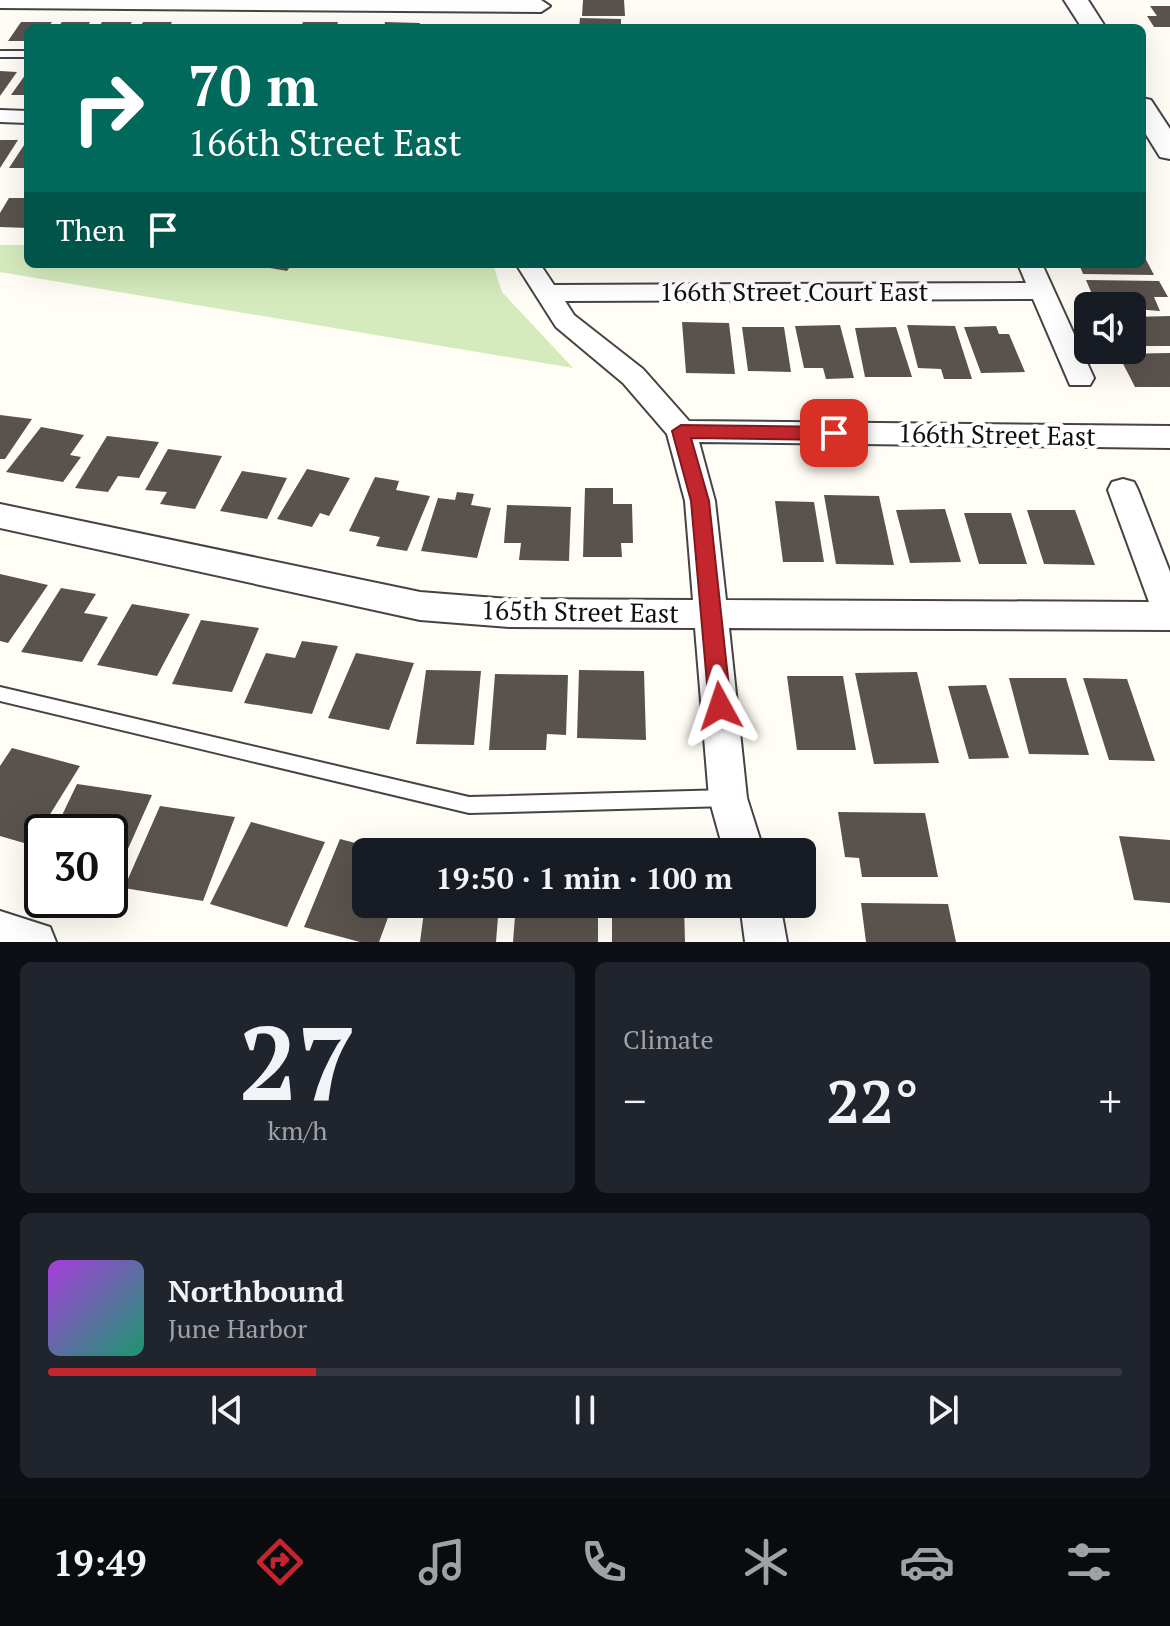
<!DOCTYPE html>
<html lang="en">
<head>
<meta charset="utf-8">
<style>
  body { margin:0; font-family:"PT Serif",serif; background:#20242c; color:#f1f3f6; height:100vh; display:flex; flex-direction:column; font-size:30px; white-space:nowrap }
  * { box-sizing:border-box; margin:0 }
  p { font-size:26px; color:#9ea1a6 }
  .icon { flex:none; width:44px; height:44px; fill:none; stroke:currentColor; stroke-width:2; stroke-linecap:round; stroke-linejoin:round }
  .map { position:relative; height:942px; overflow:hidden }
  .drawer { display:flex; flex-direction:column; gap:20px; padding:20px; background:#0d0f14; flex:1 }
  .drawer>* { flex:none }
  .hud { position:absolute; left:24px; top:24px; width:1122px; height:244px; border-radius:12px; box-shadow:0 8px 32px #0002; background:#00695c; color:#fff; overflow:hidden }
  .buttons { position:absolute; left:1074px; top:292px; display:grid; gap:16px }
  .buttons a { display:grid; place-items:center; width:72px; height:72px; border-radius:12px; background:#171b24; box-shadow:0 8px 32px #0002; font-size:40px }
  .speed { position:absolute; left:24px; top:814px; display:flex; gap:16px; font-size:40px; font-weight:700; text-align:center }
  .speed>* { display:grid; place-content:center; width:104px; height:104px; border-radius:50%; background:#171b24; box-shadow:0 8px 32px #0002; line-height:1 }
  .speed .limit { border:4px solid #111; border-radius:12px; background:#fff; color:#111 }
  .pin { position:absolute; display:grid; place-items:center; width:68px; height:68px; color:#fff; margin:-34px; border-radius:16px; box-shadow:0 4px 12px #0006 }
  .me { position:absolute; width:88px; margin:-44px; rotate:355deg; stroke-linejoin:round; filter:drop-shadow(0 0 6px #0008) }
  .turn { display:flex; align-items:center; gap:28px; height:168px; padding:0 32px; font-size:36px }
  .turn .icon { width:104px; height:104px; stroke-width:2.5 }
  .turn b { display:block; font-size:56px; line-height:68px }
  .then { display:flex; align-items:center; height:76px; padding:0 32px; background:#0003; gap:16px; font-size:30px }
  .big { font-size:60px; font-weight:700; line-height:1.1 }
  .drawer .tile { flex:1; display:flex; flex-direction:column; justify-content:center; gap:12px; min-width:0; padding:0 28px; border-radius:12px; background:#20242c }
  .drawer .dial { align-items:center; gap:0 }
  .dial b { font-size:104px; line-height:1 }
  .song { display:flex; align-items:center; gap:24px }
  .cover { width:96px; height:96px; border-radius:12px; background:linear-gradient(135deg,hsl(280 70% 55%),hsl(160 70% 35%)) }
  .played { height:8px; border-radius:4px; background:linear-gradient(90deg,#c4262e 25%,#363941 25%) }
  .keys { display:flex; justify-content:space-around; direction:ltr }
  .heat { display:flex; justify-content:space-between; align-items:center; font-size:44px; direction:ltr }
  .drawer .tiles { flex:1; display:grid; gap:20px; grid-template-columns:1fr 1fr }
  .tile:last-child { grid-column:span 2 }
  .trip { position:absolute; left:352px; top:838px; width:464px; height:80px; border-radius:12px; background:#171b24; box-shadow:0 8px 32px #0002; font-weight:700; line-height:80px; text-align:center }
  .tabs { display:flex; height:128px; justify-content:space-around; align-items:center; background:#090b0e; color:#9ea1a6 }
  .tabs .icon { width:56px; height:56px }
  .tabs .active { color:#c4262e }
  .tabs b { font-size:36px; color:#f1f3f6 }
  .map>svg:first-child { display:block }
</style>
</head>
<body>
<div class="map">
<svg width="1170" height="942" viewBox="0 0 1170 942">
  <rect width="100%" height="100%" fill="#fffdf5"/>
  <!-- green -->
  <path fill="#d5ebbd" d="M0,245H28V264H493L502,292L573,368L0,272Z"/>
  <!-- building -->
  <path fill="#5a524d" d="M583,0H624L625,16H582Z
    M1150,6H1170V27H1154L1147,16H1157Z
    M580,18L621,19V28H579Z
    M21,22H52L47,28H28V41H8Z
    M62,22H90L87,28H57Z
    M102,22H132L128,28H98Z
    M143,22H172L169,28H140Z
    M303,22H338L336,28H301Z
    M385,22L420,23L419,28H384Z
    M0,71L17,72L0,96Z
    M28,71V95H11Z
    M28,139V168H9Z
    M0,140H18L0,168Z
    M9,198H28V228L0,227V213Z
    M1142,252L1154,275L1083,274L1079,264H1142Z
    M246,264H292L287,271Z
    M1086,280L1159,281L1168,297H1154L1160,311L1097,306Z
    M1170,316V346H1132V317Z
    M682,322L729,323L735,374L686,373Z
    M840,325L854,378L826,379L823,368H804L795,326Z
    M907,325L955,326L972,379H944L941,369L918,368Z
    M996,326L999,334H1009L1025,372L981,373L964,327Z
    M742,327H784L791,372L748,371Z
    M896,327L912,377H865L855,328Z
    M1170,353V387H1135L1118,354Z
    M0,415L32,419L5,459H0Z
    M41,427L84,435L70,455L81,457L63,482L6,472Z
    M107,436L159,442L139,478L118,476L108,492L75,488Z
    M168,449L222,456L195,509L160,504L167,492L145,490Z
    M307,469L350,478L329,516L320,513L312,527L277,519Z
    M242,471L287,478L267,519L220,511Z
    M375,477L399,481L396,490L430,496L407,551L376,546L380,537L349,531Z
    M585,488H613V504H632L633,543H621L622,557H583Z
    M457,492L474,494L471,505L491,508L477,558L421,551L438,498L455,500Z
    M824,495L879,496L894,565L836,564Z
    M775,501L814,502L824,562H783Z
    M507,505L571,507L569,561L519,560L521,543H504Z
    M945,509L961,562L910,563L896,510Z
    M1027,510H1075L1095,565L1044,564Z
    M964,513H1011L1027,564H979Z
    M0,574L48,585L8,643L0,641Z
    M61,588L96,594L84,613L108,617L82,662L21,652Z
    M132,604L190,614L157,676L97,665Z
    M201,620L259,628L232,692L172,684Z
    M302,641L338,646L312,714L244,703L266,653L295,658Z
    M356,653L414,663L389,730L328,718Z
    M426,670L481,671L474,745L416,744Z
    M579,670L644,671L646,740L577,738Z
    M917,672L939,763L874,764L855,673Z
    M495,674L568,675L566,735L547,734L546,750H489Z
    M787,676H843L856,750H797Z
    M1009,678H1066L1089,755L1029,754Z
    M1083,678L1127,679L1155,761L1109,760Z
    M986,685L1009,758L969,759L948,686Z
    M12,748L80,766L31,845L0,836V766Z
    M77,784L152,795L115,878L110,877V832H54Z
    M160,806L235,817L203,901L124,888Z
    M838,812L925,813L938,877H862L859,858L845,857Z
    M251,822L325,842L287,927L210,904Z
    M1119,836L1170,840V903L1134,900Z
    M340,839L386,851L366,852V904H393L379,942H360L304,927Z
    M861,903L948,904L956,942H866Z
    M425,904H499L496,942H420Z
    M516,904H598V942H513Z
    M612,904H684L685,942H612Z"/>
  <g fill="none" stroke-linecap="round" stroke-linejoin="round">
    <defs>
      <path id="service" d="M0,51H28V57H0Z
        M0,687L469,797L728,790L734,792L737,798L734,804L728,806L469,813L0,701Z"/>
      <path id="minor" d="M0,0H541L550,6L541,12L0,8Z
        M0,110L28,111V123L0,122Z
        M516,264H540L554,285L1026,283L1018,264H1042L1094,378L1090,385H1070L1033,299L565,301L574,315L643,369L689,421L1170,426V448L699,442L715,501L726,600L1149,602L1108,490L1112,482L1123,479L1134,482L1138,490L1170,572V630L729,628L747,798L764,852H724L709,798L695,628L509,627L420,620L0,528V504L420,592L509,599L693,600L685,501L667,434L623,383L556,327Z
        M740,904H780L787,942H745Z
        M0,911L50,927L56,942H0Z"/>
      <path id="tertiary" d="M1064,0H1088L1106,28H1082Z
        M1142,98L1151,100L1170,129V159L1160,157L1142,128Z"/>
    </defs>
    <!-- service casing -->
    <use href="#service" stroke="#444" stroke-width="4"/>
    <!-- minor casing -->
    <use href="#minor" stroke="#444" stroke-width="4"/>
    <!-- tertiary casing -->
    <use href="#tertiary" stroke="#444" stroke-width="4"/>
    <!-- service -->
    <use href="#service" fill="#fff" fill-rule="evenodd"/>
    <!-- minor -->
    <use href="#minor" fill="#fff" fill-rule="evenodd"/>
    <!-- tertiary -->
    <use href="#tertiary" fill="#fff" fill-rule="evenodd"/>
  </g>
  <!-- route -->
  <path fill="#c4262e" stroke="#7f191e" stroke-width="2" d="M681,425L834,427L842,433L834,440L691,438L709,501L731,706L728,713L720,716L713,713L709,706L691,501L672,431Z"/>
  <g text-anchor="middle" stroke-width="8" stroke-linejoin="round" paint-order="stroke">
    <!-- street labels -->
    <g font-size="26" fill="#111" stroke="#fff">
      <text x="794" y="301">166th Street Court East</text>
      <text transform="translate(997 435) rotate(1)" y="9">166th Street East</text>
      <text transform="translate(580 612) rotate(1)" y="9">165th Street East</text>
    </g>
  </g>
</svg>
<div class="buttons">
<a><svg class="icon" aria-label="sound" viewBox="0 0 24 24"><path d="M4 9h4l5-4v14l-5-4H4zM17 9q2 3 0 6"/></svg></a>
</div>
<div class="speed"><div class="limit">30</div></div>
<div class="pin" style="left:834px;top:433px;background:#d93025"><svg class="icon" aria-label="arrive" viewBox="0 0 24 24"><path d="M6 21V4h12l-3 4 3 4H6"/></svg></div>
<svg class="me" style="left:720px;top:706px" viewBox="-20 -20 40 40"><path d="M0-17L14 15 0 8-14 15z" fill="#c4262e" stroke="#fff" stroke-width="4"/></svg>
<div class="trip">19:50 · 1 min · 100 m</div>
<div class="hud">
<div class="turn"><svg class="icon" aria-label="right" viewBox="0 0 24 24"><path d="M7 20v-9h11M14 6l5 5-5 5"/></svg><div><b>70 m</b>166th Street East</div></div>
<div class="then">Then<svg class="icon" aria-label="arrive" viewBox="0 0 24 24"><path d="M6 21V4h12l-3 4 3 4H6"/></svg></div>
</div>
</div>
<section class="drawer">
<div class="tiles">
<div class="tile dial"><b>27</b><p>km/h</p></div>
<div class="tile"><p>Climate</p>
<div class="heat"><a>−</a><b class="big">22°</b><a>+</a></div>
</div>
<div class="tile">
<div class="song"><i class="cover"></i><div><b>Northbound</b><p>June Harbor</p></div></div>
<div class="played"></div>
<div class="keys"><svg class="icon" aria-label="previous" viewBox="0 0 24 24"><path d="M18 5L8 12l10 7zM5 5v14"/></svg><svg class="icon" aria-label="pause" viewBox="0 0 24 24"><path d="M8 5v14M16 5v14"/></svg><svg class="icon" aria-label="next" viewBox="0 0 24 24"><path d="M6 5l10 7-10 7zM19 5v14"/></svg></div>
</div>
</div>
</section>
<nav class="tabs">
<b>19:49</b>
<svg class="icon active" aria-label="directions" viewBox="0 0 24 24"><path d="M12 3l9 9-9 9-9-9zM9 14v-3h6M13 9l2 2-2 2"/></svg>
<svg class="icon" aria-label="music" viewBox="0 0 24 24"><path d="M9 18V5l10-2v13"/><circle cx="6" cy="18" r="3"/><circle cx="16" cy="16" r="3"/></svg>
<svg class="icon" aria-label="phone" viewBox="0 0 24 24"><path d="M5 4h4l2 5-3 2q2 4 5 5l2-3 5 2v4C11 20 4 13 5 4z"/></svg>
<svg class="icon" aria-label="climate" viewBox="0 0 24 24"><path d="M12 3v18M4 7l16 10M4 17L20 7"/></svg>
<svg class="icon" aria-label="car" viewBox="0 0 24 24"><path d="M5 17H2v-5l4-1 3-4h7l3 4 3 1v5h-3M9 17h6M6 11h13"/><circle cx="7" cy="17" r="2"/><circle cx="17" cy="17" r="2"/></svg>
<svg class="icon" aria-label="filters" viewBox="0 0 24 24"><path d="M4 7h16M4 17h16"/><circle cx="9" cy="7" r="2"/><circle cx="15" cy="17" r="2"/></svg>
</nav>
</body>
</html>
